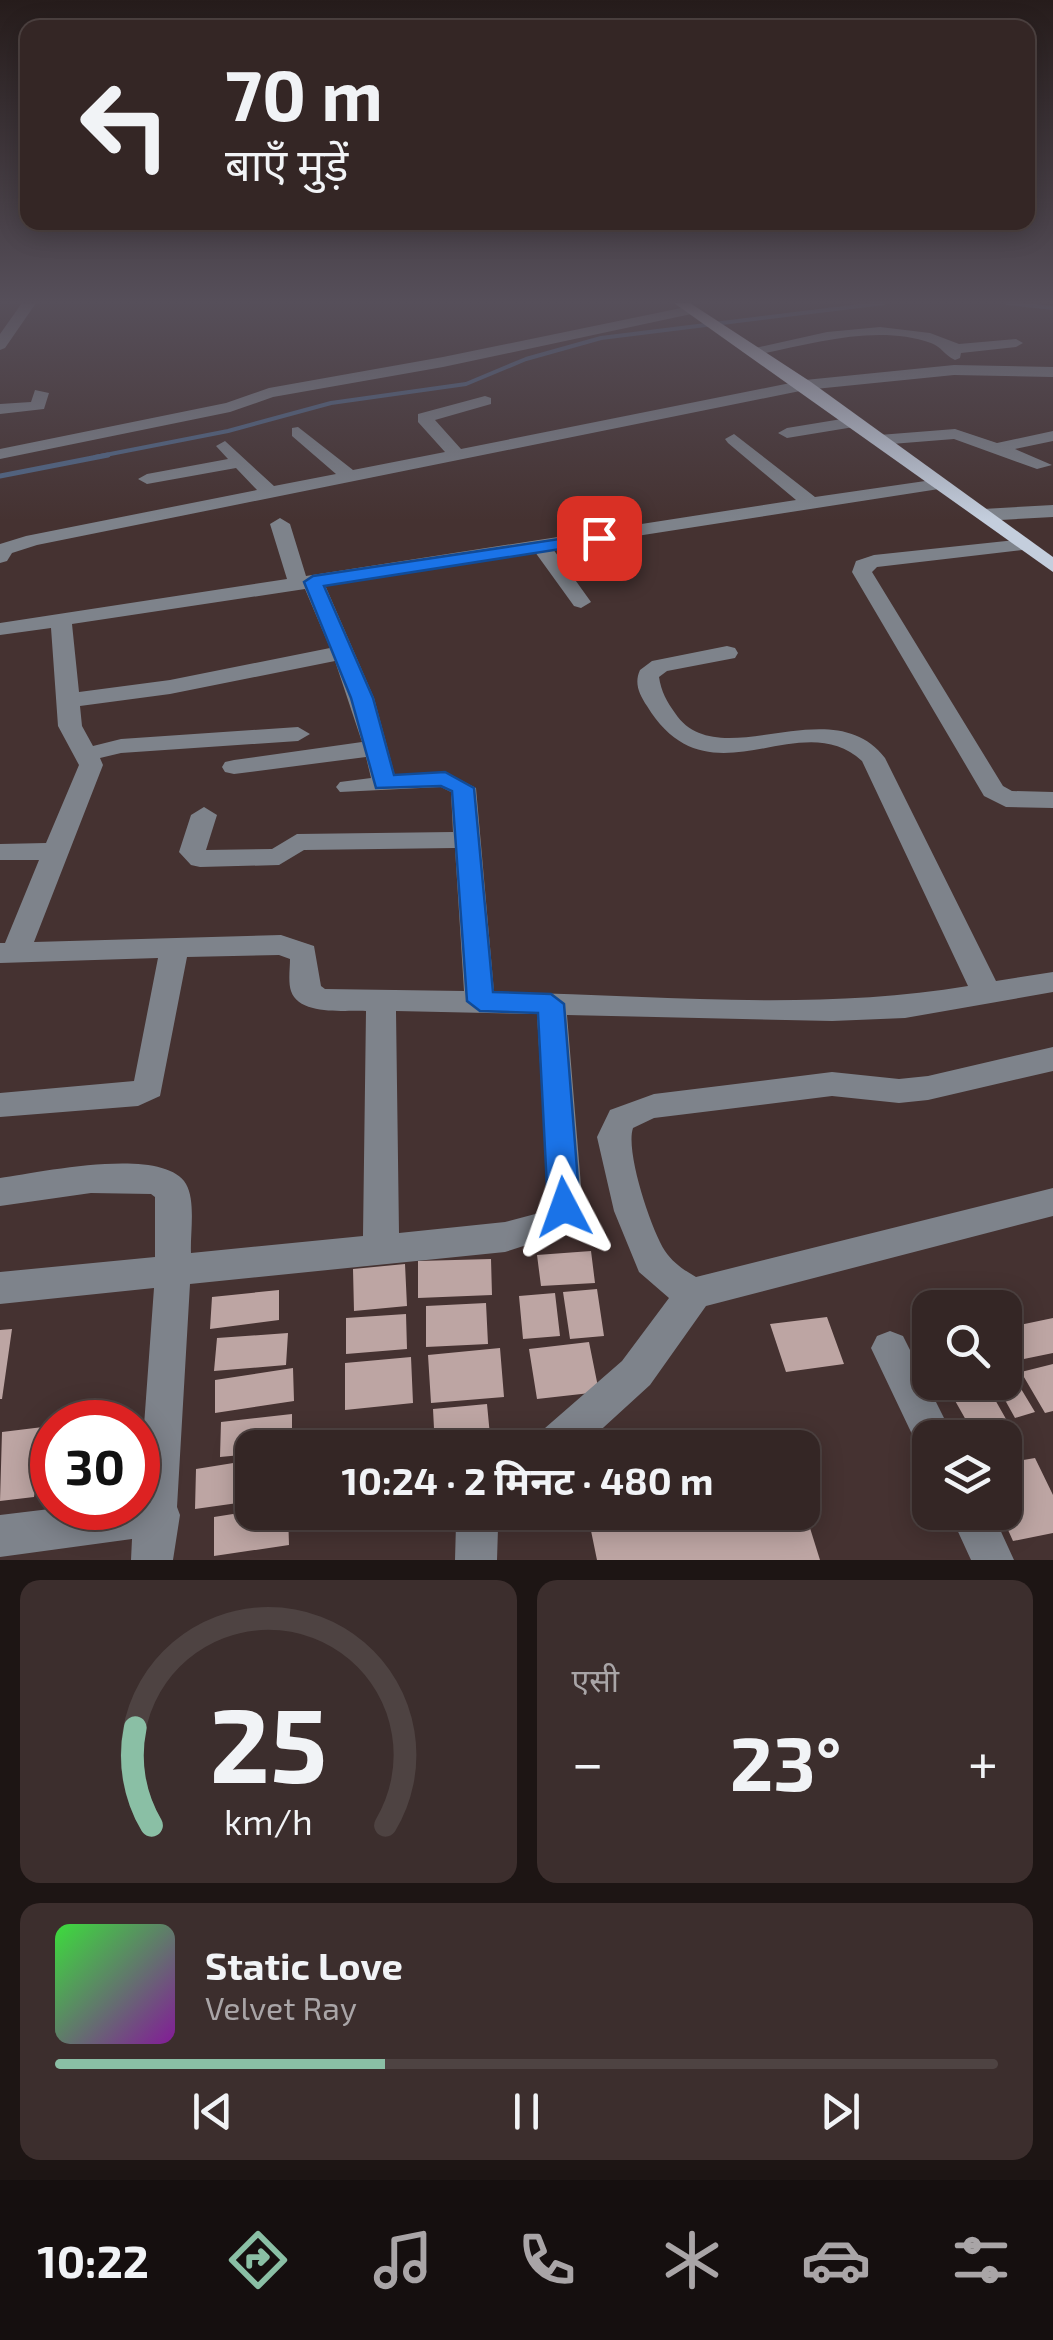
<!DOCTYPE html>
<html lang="hi">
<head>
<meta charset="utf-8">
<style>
  body { margin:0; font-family:"Exo 2","Noto Sans Devanagari",sans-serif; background:#3c2e2d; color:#f1f3f6; height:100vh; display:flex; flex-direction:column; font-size:38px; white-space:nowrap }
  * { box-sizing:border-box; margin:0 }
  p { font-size:32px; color:#a9a5a7 }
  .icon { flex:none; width:55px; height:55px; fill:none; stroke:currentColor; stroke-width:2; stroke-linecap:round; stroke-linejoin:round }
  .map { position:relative; height:1560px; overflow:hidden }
  .panel { display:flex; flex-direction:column; gap:20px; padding:20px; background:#1d1514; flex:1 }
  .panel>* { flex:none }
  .guide { position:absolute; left:20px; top:20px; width:1015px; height:210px; border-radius:20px; box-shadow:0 5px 25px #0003,0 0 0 2px #4e4342; background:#342625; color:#f1f3f6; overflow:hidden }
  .fabs { position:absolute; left:912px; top:1290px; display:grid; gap:20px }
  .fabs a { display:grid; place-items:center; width:110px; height:110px; border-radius:20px; background:#342625; box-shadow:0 5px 25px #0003,0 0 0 2px #4e4342; font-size:50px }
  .speed { position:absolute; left:30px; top:1400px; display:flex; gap:20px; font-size:50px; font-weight:700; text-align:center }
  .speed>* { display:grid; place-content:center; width:130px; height:130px; border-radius:50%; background:#342625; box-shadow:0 5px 25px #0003,0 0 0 2px #4e4342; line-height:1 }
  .speed .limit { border:15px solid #d22; background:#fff; color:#111 }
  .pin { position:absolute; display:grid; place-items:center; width:85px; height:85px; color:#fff; margin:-42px; border-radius:20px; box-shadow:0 5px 15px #0006 }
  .me { position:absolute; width:110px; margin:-55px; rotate:356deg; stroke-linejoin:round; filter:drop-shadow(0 0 8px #0008) }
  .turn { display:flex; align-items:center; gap:35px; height:210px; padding:0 40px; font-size:45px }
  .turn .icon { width:130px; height:130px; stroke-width:2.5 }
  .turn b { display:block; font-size:70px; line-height:85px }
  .big { font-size:75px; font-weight:700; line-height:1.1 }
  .panel .card { flex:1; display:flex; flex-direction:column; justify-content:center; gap:15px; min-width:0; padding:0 35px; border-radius:20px; background:#3c2e2d }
  .panel .dial { align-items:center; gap:0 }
  .dial svg { height:260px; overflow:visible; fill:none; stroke:#4e4342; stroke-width:7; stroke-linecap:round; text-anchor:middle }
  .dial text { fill:#f1f3f6; stroke:none }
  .song { display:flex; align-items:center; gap:30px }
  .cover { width:120px; height:120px; border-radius:15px; background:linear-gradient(135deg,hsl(120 70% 55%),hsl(290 70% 35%)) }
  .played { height:10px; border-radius:5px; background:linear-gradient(90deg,#8abfa5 35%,#4e4342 35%) }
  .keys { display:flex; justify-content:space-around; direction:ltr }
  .heat { display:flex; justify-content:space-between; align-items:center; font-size:55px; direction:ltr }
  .panel .tiles { flex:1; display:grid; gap:20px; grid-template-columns:1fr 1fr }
  .card:last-child { grid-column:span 2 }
  .trip { position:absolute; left:235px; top:1430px; width:585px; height:100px; border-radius:20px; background:#342625; box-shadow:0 5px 25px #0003,0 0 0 2px #4e4342; font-weight:700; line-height:100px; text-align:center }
  .menu { display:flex; height:160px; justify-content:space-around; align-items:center; background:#150f0f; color:#a9a5a7 }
  .menu .icon { width:70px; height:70px }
  .menu .active { color:#8abfa5 }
  .menu b { font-size:45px; color:#f1f3f6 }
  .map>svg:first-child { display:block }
</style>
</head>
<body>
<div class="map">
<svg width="1053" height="1560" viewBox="0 0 1053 1560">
  <rect width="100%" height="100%" fill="#453231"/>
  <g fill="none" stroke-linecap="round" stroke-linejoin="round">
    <!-- stream-far1 -->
    <path stroke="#506787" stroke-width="4" d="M1008,303L1053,308
      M95,457L228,431L331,403L466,384L526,359L601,338L884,303"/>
    <!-- stream -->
    <path stroke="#506787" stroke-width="5" d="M0,476L108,455"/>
  </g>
  <!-- building -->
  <path fill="#bda5a3" d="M591,1251L595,1283L541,1286L537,1255Z
    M491,1259L492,1295L418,1298V1261Z
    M405,1264L407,1306L354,1311L353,1269Z
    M597,1289L604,1336L570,1339L563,1292Z
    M279,1290V1320L210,1329L212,1297Z
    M555,1293L560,1336L523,1339L519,1296Z
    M486,1303L488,1344L426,1347V1306Z
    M406,1314L407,1349L346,1354V1318Z
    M827,1317L844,1364L786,1372L770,1324Z
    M1053,1318V1353L1019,1360L1005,1328Z
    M12,1329L2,1399H0V1330Z
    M288,1333L286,1365L214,1371L217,1338Z
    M589,1342L599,1392L537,1399L529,1349Z
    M500,1348L504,1397L431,1403L428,1355Z
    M411,1357L413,1403L345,1410V1363Z
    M1053,1364V1411L1045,1413L1021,1372Z
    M293,1368L294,1401L215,1413V1380Z
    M1012,1374L1035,1412L1015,1418L995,1382H1005V1376Z
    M974,1382H985L1006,1419L971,1429L949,1390Z
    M487,1404L491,1446L435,1448L433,1409Z
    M292,1414V1448H252V1454L220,1457L221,1422Z
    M43,1427L34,1497L0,1501L2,1432Z
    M1035,1458L1053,1495V1533L1013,1541L1000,1512H1005V1463Z
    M252,1460V1501L195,1509L196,1469Z
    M252,1511L288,1512L289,1545L214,1556V1517Z
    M610,1512H805L820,1560H597L588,1516Z"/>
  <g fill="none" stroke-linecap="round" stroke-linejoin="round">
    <!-- minor -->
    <path fill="#7e838b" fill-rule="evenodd" d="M22,303H36L5,348L0,350V334Z
      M691,306L698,310L696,313L443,367L273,397L230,412L0,459V449L226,403L269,388L443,357Z
      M880,327L930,333L959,344L1016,339L1023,343L1016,347L961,353L960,358L955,360C944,355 942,347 931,343C874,323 806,346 750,356L742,351L827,332Z
      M954,365L1053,367V377L954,375L805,390L37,545L12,553L7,561L0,563V544L26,536L257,490L236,468L147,484L138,479L147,474L228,459L216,446L225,441L274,486L336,474L292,436V428L298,427L353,470L445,452L418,422V414L485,396L491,398V404L435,420L461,449L805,380Z
      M35,390L49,393L44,409L0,414V404L31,402Z
      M854,417L860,418V426L787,438L778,433L787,428Z
      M955,429L997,443L1053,431V441L1015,449L1052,465L1037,469L954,439L879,445L870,440L879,435Z
      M734,434L815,497L939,479L948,484L939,489L553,549L591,602L581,608L574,606L535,552L325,585L374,698L395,776L445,772L476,788L494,992C651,995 813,1012 968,986L862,761C799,703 709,808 647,706C639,694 634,683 640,670L652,661L727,646L735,648L738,653L735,658L667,671L659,677C661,691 667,702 675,713C718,778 831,687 885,758L996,981L1053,972V992L905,1018L832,1021L567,1015L582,1198L564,1233L505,1252L190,1284L177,1507L180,1515L173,1560H131L132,1539L0,1557V1515L58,1508H138L154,1288L0,1304V1272L155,1257V1197L151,1194L91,1193L0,1206V1178C38,1173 163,1145 186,1184C196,1201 190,1235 191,1253L363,1236L366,1011C346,1010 299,1016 291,991C288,982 290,968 290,959L279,955L187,957L160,1096L138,1106L0,1117V1093L134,1081L158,958L0,963V943H5L39,860H0V844L46,843L79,765L58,726L51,628L0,635V623L287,579L270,524L280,518L290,524L306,576L796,500L728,443L725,439ZM305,589L330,648L170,680L79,692L72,624ZM335,661L362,742L234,760L225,762L222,767L225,772L234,774L366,757L371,778L340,782L336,787L340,792L441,787L451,792L453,832L297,834L272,849L206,850L217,815L204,807L191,815L179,852L191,865L200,867L279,865L304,850L455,848L464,991L325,989L321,986L314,946L281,935L34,942L103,765L100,758L121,753L298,741L310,734L298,727L121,739L93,746L82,726L80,706L170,694ZM396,1011L537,1014L548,1198L539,1213L505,1222L399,1233Z
      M1053,505V517L983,521L974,515L983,509Z
      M1024,539L1034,545L1031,549L877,567L872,572L1003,786L1012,791L1053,792V808L1006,807L984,796L852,572L856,561L874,555Z
      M1053,1047V1071L928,1100L899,1103L832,1096L654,1118L633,1128C625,1151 651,1229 665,1251C673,1263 684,1270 696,1277L1053,1188V1216L706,1306L650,1385L581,1448H531L537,1435L622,1361L669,1298L639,1272L614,1211L597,1137L610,1110L654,1094L832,1072L899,1079L928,1076Z
      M890,1331L903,1336L954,1438H930V1455L920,1451L871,1348L877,1336Z
      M461,1512H505L498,1528L497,1560H455L456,1524Z
      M949,1512H992L1014,1560H971Z"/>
    <!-- major -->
    <path fill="#c4cedd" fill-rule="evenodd" d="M674,303H690L811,382L1053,557V572Z"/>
  </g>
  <!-- sky -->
  <linearGradient id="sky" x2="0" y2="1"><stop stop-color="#261c1b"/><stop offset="0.58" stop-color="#564f5a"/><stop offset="1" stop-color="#564f5a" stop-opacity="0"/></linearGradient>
  <rect width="1053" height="521" fill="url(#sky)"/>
  <!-- route -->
  <path fill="#1a73e8" stroke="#114b97" stroke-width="2.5" d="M599,533L605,534V542L324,586L373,698L394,775L445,772L474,788L493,992L551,994L564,1004L580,1207L575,1216L564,1220L553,1216L548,1207L538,1013L480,1011L467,1001L452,791L441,786L376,788L351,698L304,582L313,576Z"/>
</svg>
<div class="fabs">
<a><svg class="icon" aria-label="search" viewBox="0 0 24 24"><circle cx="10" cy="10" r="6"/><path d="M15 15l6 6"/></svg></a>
<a><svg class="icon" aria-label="layers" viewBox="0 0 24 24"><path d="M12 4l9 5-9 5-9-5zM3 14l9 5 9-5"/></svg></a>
</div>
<div class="speed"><div class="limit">30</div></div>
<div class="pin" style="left:599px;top:538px;background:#d93025"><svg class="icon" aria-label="arrive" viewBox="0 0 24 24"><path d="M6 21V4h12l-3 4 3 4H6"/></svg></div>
<svg class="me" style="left:564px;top:1207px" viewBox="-20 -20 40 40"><path d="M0-17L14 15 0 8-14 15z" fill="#1a73e8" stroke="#fff" stroke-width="4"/></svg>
<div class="trip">10:24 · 2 मिनट · 480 m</div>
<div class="guide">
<div class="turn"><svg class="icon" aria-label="left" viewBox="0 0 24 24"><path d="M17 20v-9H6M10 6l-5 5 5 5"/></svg><div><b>70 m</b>बाएँ मुड़ें</div></div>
</div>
</div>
<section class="panel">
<div class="tiles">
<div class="card dial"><svg viewBox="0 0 100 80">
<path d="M14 69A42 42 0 1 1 86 69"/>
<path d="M14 69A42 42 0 0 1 9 39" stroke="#8abfa5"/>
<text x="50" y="56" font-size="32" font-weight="700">25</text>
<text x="50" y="72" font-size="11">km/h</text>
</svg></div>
<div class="card"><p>एसी</p>
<div class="heat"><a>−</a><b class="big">23°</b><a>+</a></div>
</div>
<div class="card">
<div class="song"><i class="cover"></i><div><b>Static Love</b><p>Velvet Ray</p></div></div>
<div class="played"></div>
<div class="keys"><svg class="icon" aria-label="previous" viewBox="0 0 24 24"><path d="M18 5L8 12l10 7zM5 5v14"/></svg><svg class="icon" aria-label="pause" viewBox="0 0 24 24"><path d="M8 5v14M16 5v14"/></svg><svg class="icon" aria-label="next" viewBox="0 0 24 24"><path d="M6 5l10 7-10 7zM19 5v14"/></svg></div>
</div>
</div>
</section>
<nav class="menu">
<b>10:22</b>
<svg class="icon active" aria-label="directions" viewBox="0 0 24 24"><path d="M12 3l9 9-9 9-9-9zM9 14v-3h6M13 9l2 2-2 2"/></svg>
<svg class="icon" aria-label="music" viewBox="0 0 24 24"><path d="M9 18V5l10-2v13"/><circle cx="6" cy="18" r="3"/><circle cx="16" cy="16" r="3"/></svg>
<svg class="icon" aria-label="phone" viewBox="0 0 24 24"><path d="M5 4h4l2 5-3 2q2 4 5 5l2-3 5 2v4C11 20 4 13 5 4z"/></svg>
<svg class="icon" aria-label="climate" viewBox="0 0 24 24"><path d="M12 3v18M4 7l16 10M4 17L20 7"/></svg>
<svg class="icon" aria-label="car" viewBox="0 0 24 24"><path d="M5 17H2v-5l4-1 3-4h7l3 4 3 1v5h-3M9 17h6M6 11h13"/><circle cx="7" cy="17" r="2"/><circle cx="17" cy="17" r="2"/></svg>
<svg class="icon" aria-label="filters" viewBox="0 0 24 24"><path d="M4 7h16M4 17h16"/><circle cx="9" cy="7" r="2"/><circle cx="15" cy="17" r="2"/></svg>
</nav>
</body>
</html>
